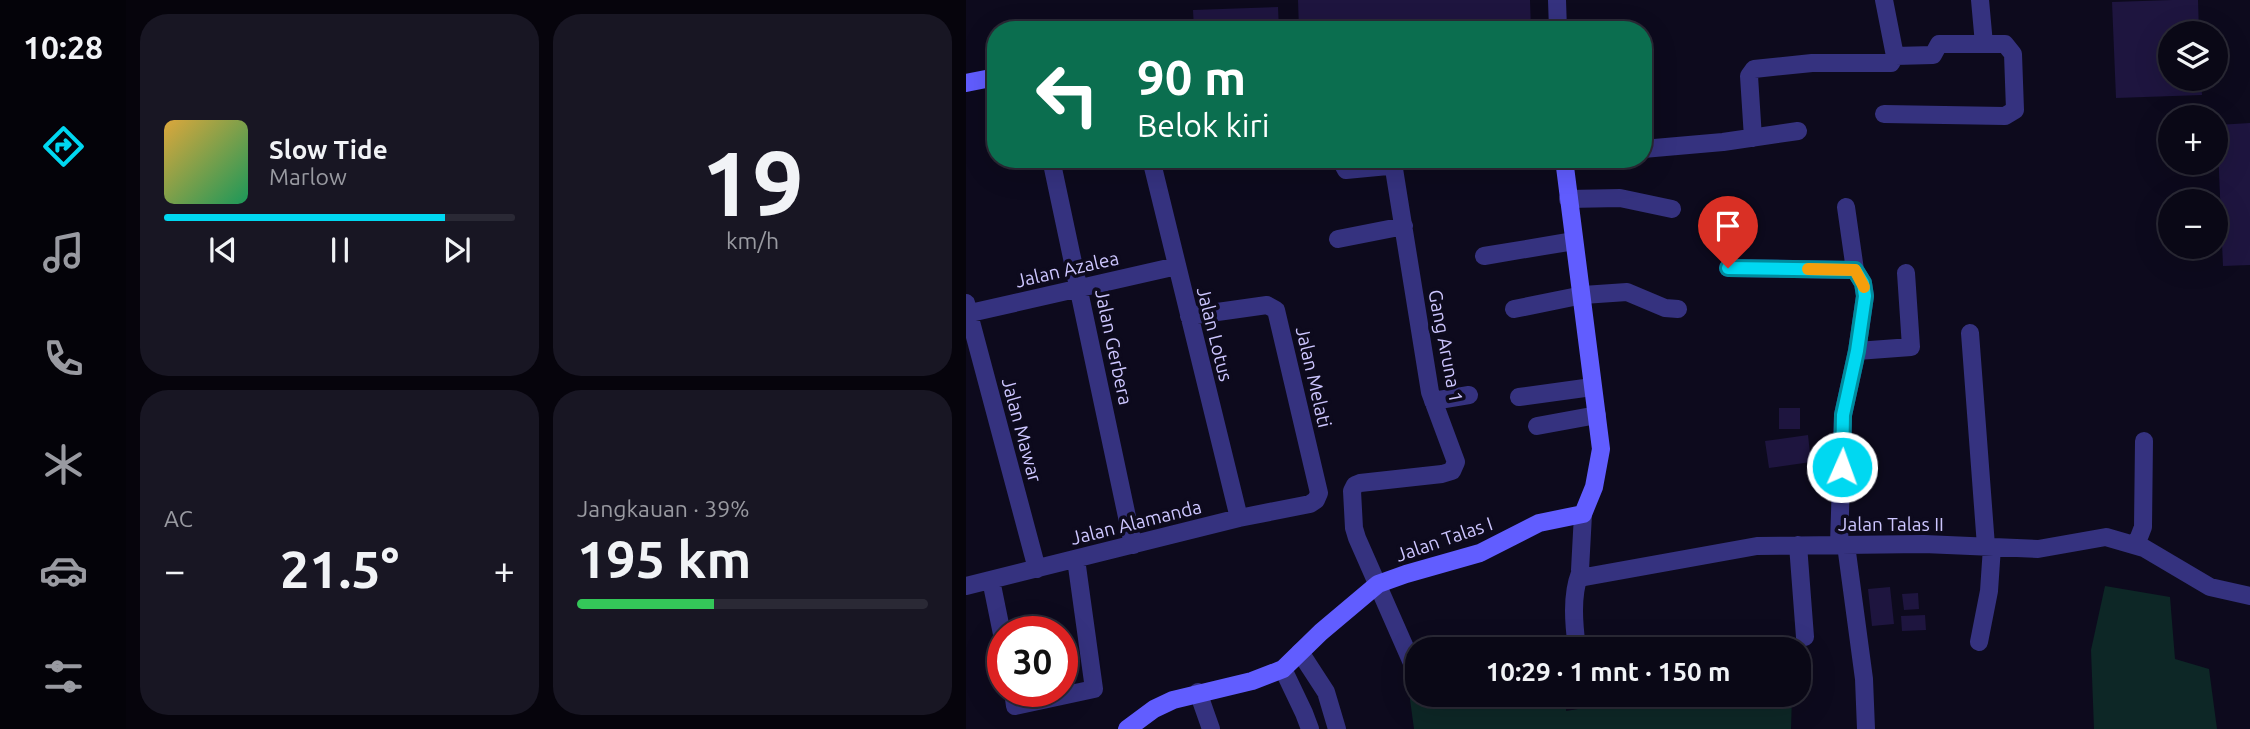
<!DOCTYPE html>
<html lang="id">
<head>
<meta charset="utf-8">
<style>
  body { margin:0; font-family:Ubuntu,sans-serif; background:#181623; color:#f1f3f6; height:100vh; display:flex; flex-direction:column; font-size:26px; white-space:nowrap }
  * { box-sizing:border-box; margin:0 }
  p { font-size:23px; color:#999aa1 }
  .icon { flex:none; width:38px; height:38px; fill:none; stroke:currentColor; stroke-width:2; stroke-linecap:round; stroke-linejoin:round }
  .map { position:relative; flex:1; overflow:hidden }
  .side { display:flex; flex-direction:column; gap:14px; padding:14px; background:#06040c; width:840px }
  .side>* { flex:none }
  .hud { position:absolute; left:21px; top:21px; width:665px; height:147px; border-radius:28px; box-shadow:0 7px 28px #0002,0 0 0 2px #2a2935; background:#0b6e4f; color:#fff; overflow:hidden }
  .buttons { position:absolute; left:1192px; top:21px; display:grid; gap:14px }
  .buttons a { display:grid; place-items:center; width:70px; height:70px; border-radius:50%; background:#0a0816; box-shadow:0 7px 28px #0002,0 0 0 2px #2a2935; font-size:35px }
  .speed { position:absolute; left:21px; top:616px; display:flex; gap:14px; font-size:35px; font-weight:700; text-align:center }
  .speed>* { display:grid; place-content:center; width:91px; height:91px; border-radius:50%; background:#0a0816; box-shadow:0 7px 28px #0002,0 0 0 2px #2a2935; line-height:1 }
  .speed .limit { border:10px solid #d22; background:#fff; color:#111 }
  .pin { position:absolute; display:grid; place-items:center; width:60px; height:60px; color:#fff; margin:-72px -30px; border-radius:50% 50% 50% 0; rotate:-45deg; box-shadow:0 0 7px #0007 }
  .pin .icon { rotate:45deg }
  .me { position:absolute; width:77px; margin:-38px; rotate:2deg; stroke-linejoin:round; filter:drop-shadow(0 0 5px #0008) }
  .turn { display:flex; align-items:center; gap:24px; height:147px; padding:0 35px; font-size:32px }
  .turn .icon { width:91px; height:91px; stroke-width:2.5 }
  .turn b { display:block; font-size:49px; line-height:60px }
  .big { font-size:52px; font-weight:600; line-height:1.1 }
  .side .widget { flex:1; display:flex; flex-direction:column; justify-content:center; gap:10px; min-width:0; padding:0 24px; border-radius:28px; background:#181623 }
  .side .dial { align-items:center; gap:0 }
  .dial b { font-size:91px; line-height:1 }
  .song { display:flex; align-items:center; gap:21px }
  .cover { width:84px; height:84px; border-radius:10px; background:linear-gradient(135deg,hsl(40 70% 55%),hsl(150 70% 35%)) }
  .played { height:7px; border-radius:4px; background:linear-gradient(90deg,#00d8f1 80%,#2a2935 80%) }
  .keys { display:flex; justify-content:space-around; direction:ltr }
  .heat { display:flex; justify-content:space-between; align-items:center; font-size:38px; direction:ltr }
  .charge { height:10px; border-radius:5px; background:linear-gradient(90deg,#34c759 39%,#2a2935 0) }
  .side .tiles { flex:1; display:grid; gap:14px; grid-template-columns:repeat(2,1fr) }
  .trip { position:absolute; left:439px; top:637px; width:406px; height:70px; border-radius:28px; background:#0a0816; box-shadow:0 7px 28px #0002,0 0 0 2px #2a2935; font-weight:600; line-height:70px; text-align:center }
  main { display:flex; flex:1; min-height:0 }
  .tabs { display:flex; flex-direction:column; width:126px; justify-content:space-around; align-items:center; background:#040309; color:#999aa1 }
  .tabs .icon { width:49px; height:49px }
  .tabs .active { color:#00d8f1 }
  .tabs b { font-size:32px; color:#f1f3f6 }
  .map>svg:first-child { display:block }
</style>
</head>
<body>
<main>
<nav class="tabs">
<b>10:28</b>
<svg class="icon active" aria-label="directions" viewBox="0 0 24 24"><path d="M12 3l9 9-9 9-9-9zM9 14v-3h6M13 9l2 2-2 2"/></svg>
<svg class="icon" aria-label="music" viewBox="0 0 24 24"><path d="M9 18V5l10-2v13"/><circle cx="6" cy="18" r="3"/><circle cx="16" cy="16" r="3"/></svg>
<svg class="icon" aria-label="phone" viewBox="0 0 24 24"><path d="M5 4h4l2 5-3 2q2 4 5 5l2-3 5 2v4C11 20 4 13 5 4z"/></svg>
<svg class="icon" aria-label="climate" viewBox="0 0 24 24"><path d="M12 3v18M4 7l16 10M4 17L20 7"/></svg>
<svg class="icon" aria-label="car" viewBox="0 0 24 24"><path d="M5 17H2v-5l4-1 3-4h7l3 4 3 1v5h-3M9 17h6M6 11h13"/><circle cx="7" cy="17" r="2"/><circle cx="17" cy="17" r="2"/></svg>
<svg class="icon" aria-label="filters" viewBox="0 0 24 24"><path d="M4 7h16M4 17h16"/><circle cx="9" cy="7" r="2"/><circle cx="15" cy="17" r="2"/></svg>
</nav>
<section class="side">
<div class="tiles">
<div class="widget">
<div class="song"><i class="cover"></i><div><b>Slow Tide</b><p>Marlow</p></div></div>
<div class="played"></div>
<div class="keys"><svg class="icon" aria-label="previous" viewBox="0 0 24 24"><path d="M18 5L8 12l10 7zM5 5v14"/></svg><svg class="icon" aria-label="pause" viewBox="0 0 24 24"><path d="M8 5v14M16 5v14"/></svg><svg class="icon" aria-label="next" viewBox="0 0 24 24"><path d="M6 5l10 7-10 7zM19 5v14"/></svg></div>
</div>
<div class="widget dial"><b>19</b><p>km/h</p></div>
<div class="widget"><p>AC</p>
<div class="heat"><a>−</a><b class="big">21.5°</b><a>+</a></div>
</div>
<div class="widget"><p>Jangkauan · 39%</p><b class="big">195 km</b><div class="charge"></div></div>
</div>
</section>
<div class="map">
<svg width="1284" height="729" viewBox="0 0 1284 729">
  <rect width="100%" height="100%" fill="#0d0a1d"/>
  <!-- green -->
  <path fill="#0d2726" d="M1139,586L1204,597L1209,659L1243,669L1251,729H1128L1125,650Z
    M451,691L452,695H600V711L698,695H826L825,729H448L443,692Z"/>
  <!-- building -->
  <path fill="#1e153f" d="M332,0H564L565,30H333Z
    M1206,0H1232L1233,33H1204V79H1235L1236,95L1150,98L1146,2Z
    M312,7L313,30H228L227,10Z
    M1284,123V265L1257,266L1251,125Z
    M813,408H834V429H813Z
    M842,435L845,462L803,468L799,441Z
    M924,587L928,624L906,626L902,589Z
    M952,593L953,609L938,610L936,594Z
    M959,615L960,630L936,631L935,616Z"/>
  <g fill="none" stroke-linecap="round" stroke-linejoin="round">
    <!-- street -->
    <path stroke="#35327f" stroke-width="18" d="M591,0L592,30
      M1014,0L1018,44
      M918,114L1039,116L1049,110L1047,54L1039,44H973L967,55L929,56
      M787,138L783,76L788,69L846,63H925L929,56L918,0
      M677,149L757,142L832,131
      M85,159L167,545
      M185,159L273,518
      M374,159L380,170L422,166L428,169L464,392L490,462L486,471L476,474L394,483L389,485L386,491L388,528L391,538L449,670
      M602,199L654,198L706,209
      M372,239L438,226
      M518,256L608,241
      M762,268L889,270
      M0,303L71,569
      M548,309L617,295L661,292L699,308L712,309
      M0,314L211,266
      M1004,333L1020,546
      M891,351L945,347L940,273
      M553,397L626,387
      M467,401L503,395
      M571,426L631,415
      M617,514L614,570L619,577L791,546L958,544L1072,549L1140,537L1178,548L1244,587L1284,596
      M832,545L839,637
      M873,545L877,415L891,351L899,296L897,283L889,270L880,207
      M880,545L898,679L900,729
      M1170,545L1177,527L1178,441
      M25,580L37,639
      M0,586L273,518L344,504L350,500L353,493L310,310L301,305L223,316
      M1013,642L1023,591L1026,547
      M611,649C608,625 605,596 614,573
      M334,652L360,692L371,729
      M317,669L338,713L344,729
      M47,691L49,706L128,689L110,559
      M232,692L245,729"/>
    <!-- secondary -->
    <path stroke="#615dff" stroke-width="18" d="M0,83L30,77
      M161,729L188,709L207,700L286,681L317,669L355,632L412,584L440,574L514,553L573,523L617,514L628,487L635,449L598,159"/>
  </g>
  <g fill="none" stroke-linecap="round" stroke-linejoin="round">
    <defs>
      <path id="route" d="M762,268L889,270L897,283L899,296L891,351L877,415L876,467"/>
    </defs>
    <!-- route casing -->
    <use href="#route" stroke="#008c9d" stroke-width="18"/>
    <!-- route -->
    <use href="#route" stroke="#00d8f1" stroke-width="12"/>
    <!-- slow -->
    <path stroke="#f59e0b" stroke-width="12" d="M842,269L889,270L898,287"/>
  </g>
  <g text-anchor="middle" stroke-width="7" stroke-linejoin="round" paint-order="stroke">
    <!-- street labels -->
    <g font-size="19" fill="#cdc6ff" stroke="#0d0a1d">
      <text transform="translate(101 269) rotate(-13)" y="7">Jalan Azalea</text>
      <text transform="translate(249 334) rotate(76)" y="7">Jalan Lotus</text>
      <text transform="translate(480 346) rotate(79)" y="7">Gang Aruna 1</text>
      <text transform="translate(148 347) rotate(78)" y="7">Jalan Gerbera</text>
      <text transform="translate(348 377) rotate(77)" y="7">Jalan Melati</text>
      <text transform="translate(56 430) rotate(75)" y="7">Jalan Mawar</text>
      <text transform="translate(170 522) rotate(-14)" y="7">Jalan Alamanda</text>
      <text x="925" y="531">Jalan Talas II</text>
      <text transform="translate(478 539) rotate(-19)" y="7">Jalan Talas I</text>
    </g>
  </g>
</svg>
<div class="buttons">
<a><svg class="icon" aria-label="layers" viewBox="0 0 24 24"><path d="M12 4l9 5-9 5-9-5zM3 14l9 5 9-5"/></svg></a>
<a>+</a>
<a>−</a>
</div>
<div class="speed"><div class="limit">30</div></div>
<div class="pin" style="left:762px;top:268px;background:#d93025"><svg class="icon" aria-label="arrive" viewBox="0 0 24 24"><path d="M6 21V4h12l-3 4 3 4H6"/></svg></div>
<svg class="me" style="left:876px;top:467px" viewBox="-20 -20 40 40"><circle r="17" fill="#00d8f1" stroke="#fff" stroke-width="3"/><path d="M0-11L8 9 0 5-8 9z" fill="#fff"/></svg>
<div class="trip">10:29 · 1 mnt · 150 m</div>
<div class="hud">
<div class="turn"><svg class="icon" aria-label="left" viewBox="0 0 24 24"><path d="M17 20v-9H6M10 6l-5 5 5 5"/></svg><div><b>90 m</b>Belok kiri</div></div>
</div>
</div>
</main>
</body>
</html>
